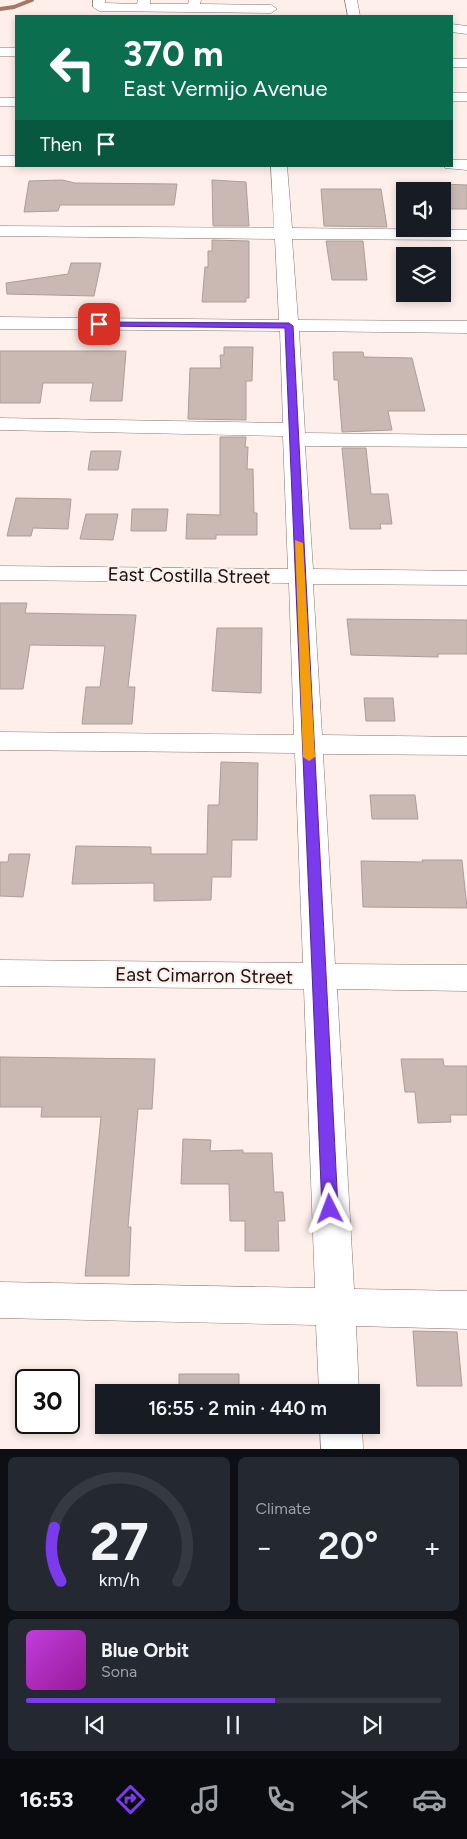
<!DOCTYPE html>
<html lang="en">
<head>
<meta charset="utf-8">
<style>
  body { margin:0; font-family:Figtree,sans-serif; background:#242831; color:#f1f3f6; height:100vh; display:flex; flex-direction:column; font-size:19px; white-space:nowrap }
  * { box-sizing:border-box; margin:0 }
  p { font-size:16px; color:#9ea1a6 }
  .icon { flex:none; width:28px; height:28px; fill:none; stroke:currentColor; stroke-width:2; stroke-linecap:round; stroke-linejoin:round }
  .map { position:relative; height:1449px; overflow:hidden }
  .drawer { display:flex; flex-direction:column; gap:8px; padding:8px; background:#0d0f14; flex:1 }
  .drawer>* { flex:none }
  .hud { position:absolute; left:15px; top:15px; width:438px; height:152px; border-radius:0px; box-shadow:0 2px 8px #0003; background:#0b6e4f; color:#fff; overflow:hidden }
  .controls { position:absolute; left:396px; top:182px; display:grid; gap:10px }
  .controls a { display:grid; place-items:center; width:55px; height:55px; border-radius:0px; background:#171b24; box-shadow:0 2px 8px #0003; font-size:25px }
  .speed { position:absolute; left:15px; top:1369px; display:flex; gap:10px; font-size:25px; font-weight:700; text-align:center }
  .speed>* { display:grid; place-content:center; width:65px; height:65px; border-radius:50%; background:#171b24; box-shadow:0 2px 8px #0003; line-height:1 }
  .speed .limit { border:2px solid #111; border-radius:8px; background:#fff; color:#111 }
  .pin { position:absolute; display:grid; place-items:center; width:42px; height:42px; color:#fff; margin:-21px; border-radius:10px; box-shadow:0 2px 8px #0006 }
  .me { position:absolute; width:55px; margin:-28px; rotate:357deg; stroke-linejoin:round; filter:drop-shadow(0 0 4px #0008) }
  .turn { display:flex; align-items:center; gap:18px; height:105px; padding:0 25px; font-size:22px }
  .turn .icon { width:65px; height:65px; stroke-width:2.5 }
  .turn b { display:block; font-size:35px; line-height:42px }
  .then { display:flex; align-items:center; height:48px; padding:0 25px; background:#0003; gap:10px; font-size:19px }
  .big { font-size:38px; font-weight:600; line-height:1.1 }
  .drawer .card { flex:1; display:flex; flex-direction:column; justify-content:center; gap:8px; min-width:0; padding:0 18px; border-radius:8px; background:#242831 }
  .drawer .dial { align-items:center; gap:0 }
  .dial svg { height:130px; overflow:visible; fill:none; stroke:#363941; stroke-width:7; stroke-linecap:round; text-anchor:middle }
  .dial text { fill:#f1f3f6; stroke:none }
  .song { display:flex; align-items:center; gap:15px }
  .cover { width:60px; height:60px; border-radius:8px; background:linear-gradient(135deg,hsl(290 70% 55%),hsl(300 70% 35%)) }
  .played { height:5px; border-radius:2px; background:linear-gradient(90deg,#7c3aed 60%,#363941 60%) }
  .keys { display:flex; justify-content:space-around; direction:ltr }
  .heat { display:flex; justify-content:space-between; align-items:center; font-size:28px; direction:ltr }
  .drawer .tiles { flex:1; display:grid; gap:8px; grid-template-columns:1fr 1fr }
  .card:last-child { grid-column:span 2 }
  .trip { position:absolute; left:95px; top:1384px; width:285px; height:50px; border-radius:0px; background:#171b24; box-shadow:0 2px 8px #0003; font-weight:600; line-height:50px; text-align:center }
  .tab-bar { display:flex; height:80px; justify-content:space-around; align-items:center; background:#090b0e; color:#9ea1a6 }
  .tab-bar .icon { width:35px; height:35px }
  .tab-bar .current { color:#7c3aed }
  .tab-bar b { font-size:22px; color:#f1f3f6 }
  .map>svg:first-child { display:block }
</style>
</head>
<body>
<div class="map">
<svg width="467" height="1449" viewBox="0 0 467 1449">
  <rect width="100%" height="100%" fill="#feefeb"/>
  <g fill="none" stroke-linecap="round" stroke-linejoin="round">
    <!-- stream -->
    <path stroke="#a97767" stroke-width="4" d="M0,9L14,7L32,0"/>
  </g>
  <!-- building -->
  <path fill="#cab9b3" stroke="#ad9c97" d="M62,180L75,183L177,184L174,205H60L58,211L24,212L29,181Z
    M212,180L246,182L249,226H213Z
    M442,184L467,185V209H442Z
    M321,189H381L387,227L324,226Z
    M212,240L249,241V298H246V302H202L205,267H208V251H212Z
    M326,241H363L367,280H332Z
    M71,263H101L94,296L7,294L6,283L68,274Z
    M224,347H253L252,381H246V420L188,419L190,368H221L220,355H224Z
    M0,351H126L122,401H90L93,383H43L40,403H0Z
    M333,352H363L364,357L412,358L425,411H388L392,430L342,432L338,380H334Z
    M220,437H246L245,447H248L247,469H253L254,513H257V535H216V539H186L187,514L220,515Z
    M342,448H366L371,494H388L392,524H380L381,529H350Z
    M91,451H121L118,470H88Z
    M16,498L71,499L68,529L33,528L31,536H7Z
    M132,509H168L166,531H131Z
    M86,514H118L113,540L80,539Z
    M0,603H27L25,613L136,615L128,687H135L132,724H82L86,687H100L105,646L30,645L23,689H0Z
    M347,619L467,620V654H438V657L351,655Z
    M217,628H262L261,693L212,691Z
    M364,698H393L395,721H366Z
    M221,762L258,763L257,840H232L231,877H212L211,900L154,901V883L72,884L76,846L151,847V854H207L208,805H219Z
    M370,795H415L418,819H372Z
    M9,854H30L23,897L0,896V862H8Z
    M422,860H462L467,908L363,907L361,861L423,862Z
    M0,1057L155,1059L152,1109H138L128,1227H131L129,1276H85L101,1117H41L42,1107H0Z
    M401,1059H443L444,1066H467V1115H450L451,1122L418,1123L415,1092H405Z
    M183,1139L211,1140L210,1151L243,1150V1153H272L274,1192H283L285,1221H278L279,1251H245V1221H230L229,1184H181Z
    M413,1331L457,1332L462,1386H417Z
    M179,1374H239V1392H179Z
    M178,1425H239V1428L178,1427Z"/>
  <g fill="none" stroke-linecap="round" stroke-linejoin="round">
    <defs>
      <path id="minor" d="M93,0H105V3L137,4L138,0H150V4H188L189,0H201L200,4L271,5L277,9L271,13L99,11L93,7Z
        M345,0H357L360,16H348Z
        M451,24L467,26V34L451,32Z
        M0,48H16V56H0Z
        M451,59H467V67H451Z
        M451,93H467V101H451Z
        M0,98H16V106H0Z
        M0,156H16V166H0Z
        M451,160H467V170L445,168L444,166H451Z
        M271,166H287L292,228L467,230V240L292,239L298,320L467,321V333L299,331L305,433L467,435V447L305,446L313,569L467,571V585L313,584L322,735L467,737V755L323,754L335,964L467,965V991L337,989L354,1289L467,1291V1329L356,1326L359,1392H319L316,1325L0,1318V1282L315,1288L304,989L0,986V960L303,963L295,753L0,750V732L294,735L289,583L0,580V566L288,569L283,436L0,430V418L283,423L280,331L0,329V317L279,320L275,239L0,236V226L274,228Z
        M320,1425H362L363,1449H321Z"/>
    </defs>
    <!-- minor casing -->
    <use href="#minor" stroke="#857570" stroke-width="1"/>
    <!-- minor -->
    <use href="#minor" fill="#fff" fill-rule="evenodd"/>
  </g>
  <!-- route -->
  <path fill="#7c3aed" stroke="#51269a" d="M96,322L289,323L293,326L338,1209L336,1214L330,1216L325,1214L322,1209L285,328L99,326L95,324Z"/>
  <!-- slow -->
  <path fill="#f59e0b" d="M295,540L303,543L315,757L309,761L303,757Z"/>
  <g text-anchor="middle" stroke-width="4.5" stroke-linejoin="round" paint-order="stroke">
    <!-- street labels -->
    <g font-size="19" fill="#181211" stroke="#feefeb">
      <text transform="translate(189 575) rotate(1)" y="7">East Costilla Street</text>
      <text transform="translate(204 975) rotate(1)" y="7">East Cimarron Street</text>
    </g>
  </g>
</svg>
<div class="controls">
<a><svg class="icon" aria-label="sound" viewBox="0 0 24 24"><path d="M4 9h4l5-4v14l-5-4H4zM17 9q2 3 0 6"/></svg></a>
<a><svg class="icon" aria-label="layers" viewBox="0 0 24 24"><path d="M12 4l9 5-9 5-9-5zM3 14l9 5 9-5"/></svg></a>
</div>
<div class="speed"><div class="limit">30</div></div>
<div class="pin" style="left:99px;top:324px;background:#d93025"><svg class="icon" aria-label="arrive" viewBox="0 0 24 24"><path d="M6 21V4h12l-3 4 3 4H6"/></svg></div>
<svg class="me" style="left:330px;top:1209px" viewBox="-20 -20 40 40"><path d="M0-17L14 15 0 8-14 15z" fill="#7c3aed" stroke="#fff" stroke-width="4"/></svg>
<div class="trip">16:55 · 2 min · 440 m</div>
<div class="hud">
<div class="turn"><svg class="icon" aria-label="left" viewBox="0 0 24 24"><path d="M17 20v-9H6M10 6l-5 5 5 5"/></svg><div><b>370 m</b>East Vermijo Avenue</div></div>
<div class="then">Then<svg class="icon" aria-label="arrive" viewBox="0 0 24 24"><path d="M6 21V4h12l-3 4 3 4H6"/></svg></div>
</div>
</div>
<section class="drawer">
<div class="tiles">
<div class="card dial"><svg viewBox="0 0 100 80">
<path d="M14 69A42 42 0 1 1 86 69"/>
<path d="M14 69A42 42 0 0 1 10 36" stroke="#7c3aed"/>
<text x="50" y="56" font-size="32" font-weight="700">27</text>
<text x="50" y="72" font-size="11">km/h</text>
</svg></div>
<div class="card"><p>Climate</p>
<div class="heat"><a>−</a><b class="big">20°</b><a>+</a></div>
</div>
<div class="card">
<div class="song"><i class="cover"></i><div><b>Blue Orbit</b><p>Sona</p></div></div>
<div class="played"></div>
<div class="keys"><svg class="icon" aria-label="previous" viewBox="0 0 24 24"><path d="M18 5L8 12l10 7zM5 5v14"/></svg><svg class="icon" aria-label="pause" viewBox="0 0 24 24"><path d="M8 5v14M16 5v14"/></svg><svg class="icon" aria-label="next" viewBox="0 0 24 24"><path d="M6 5l10 7-10 7zM19 5v14"/></svg></div>
</div>
</div>
</section>
<nav class="tab-bar">
<b>16:53</b>
<svg class="icon current" aria-label="directions" viewBox="0 0 24 24"><path d="M12 3l9 9-9 9-9-9zM9 14v-3h6M13 9l2 2-2 2"/></svg>
<svg class="icon" aria-label="music" viewBox="0 0 24 24"><path d="M9 18V5l10-2v13"/><circle cx="6" cy="18" r="3"/><circle cx="16" cy="16" r="3"/></svg>
<svg class="icon" aria-label="phone" viewBox="0 0 24 24"><path d="M5 4h4l2 5-3 2q2 4 5 5l2-3 5 2v4C11 20 4 13 5 4z"/></svg>
<svg class="icon" aria-label="climate" viewBox="0 0 24 24"><path d="M12 3v18M4 7l16 10M4 17L20 7"/></svg>
<svg class="icon" aria-label="car" viewBox="0 0 24 24"><path d="M5 17H2v-5l4-1 3-4h7l3 4 3 1v5h-3M9 17h6M6 11h13"/><circle cx="7" cy="17" r="2"/><circle cx="17" cy="17" r="2"/></svg>
</nav>
</body>
</html>
